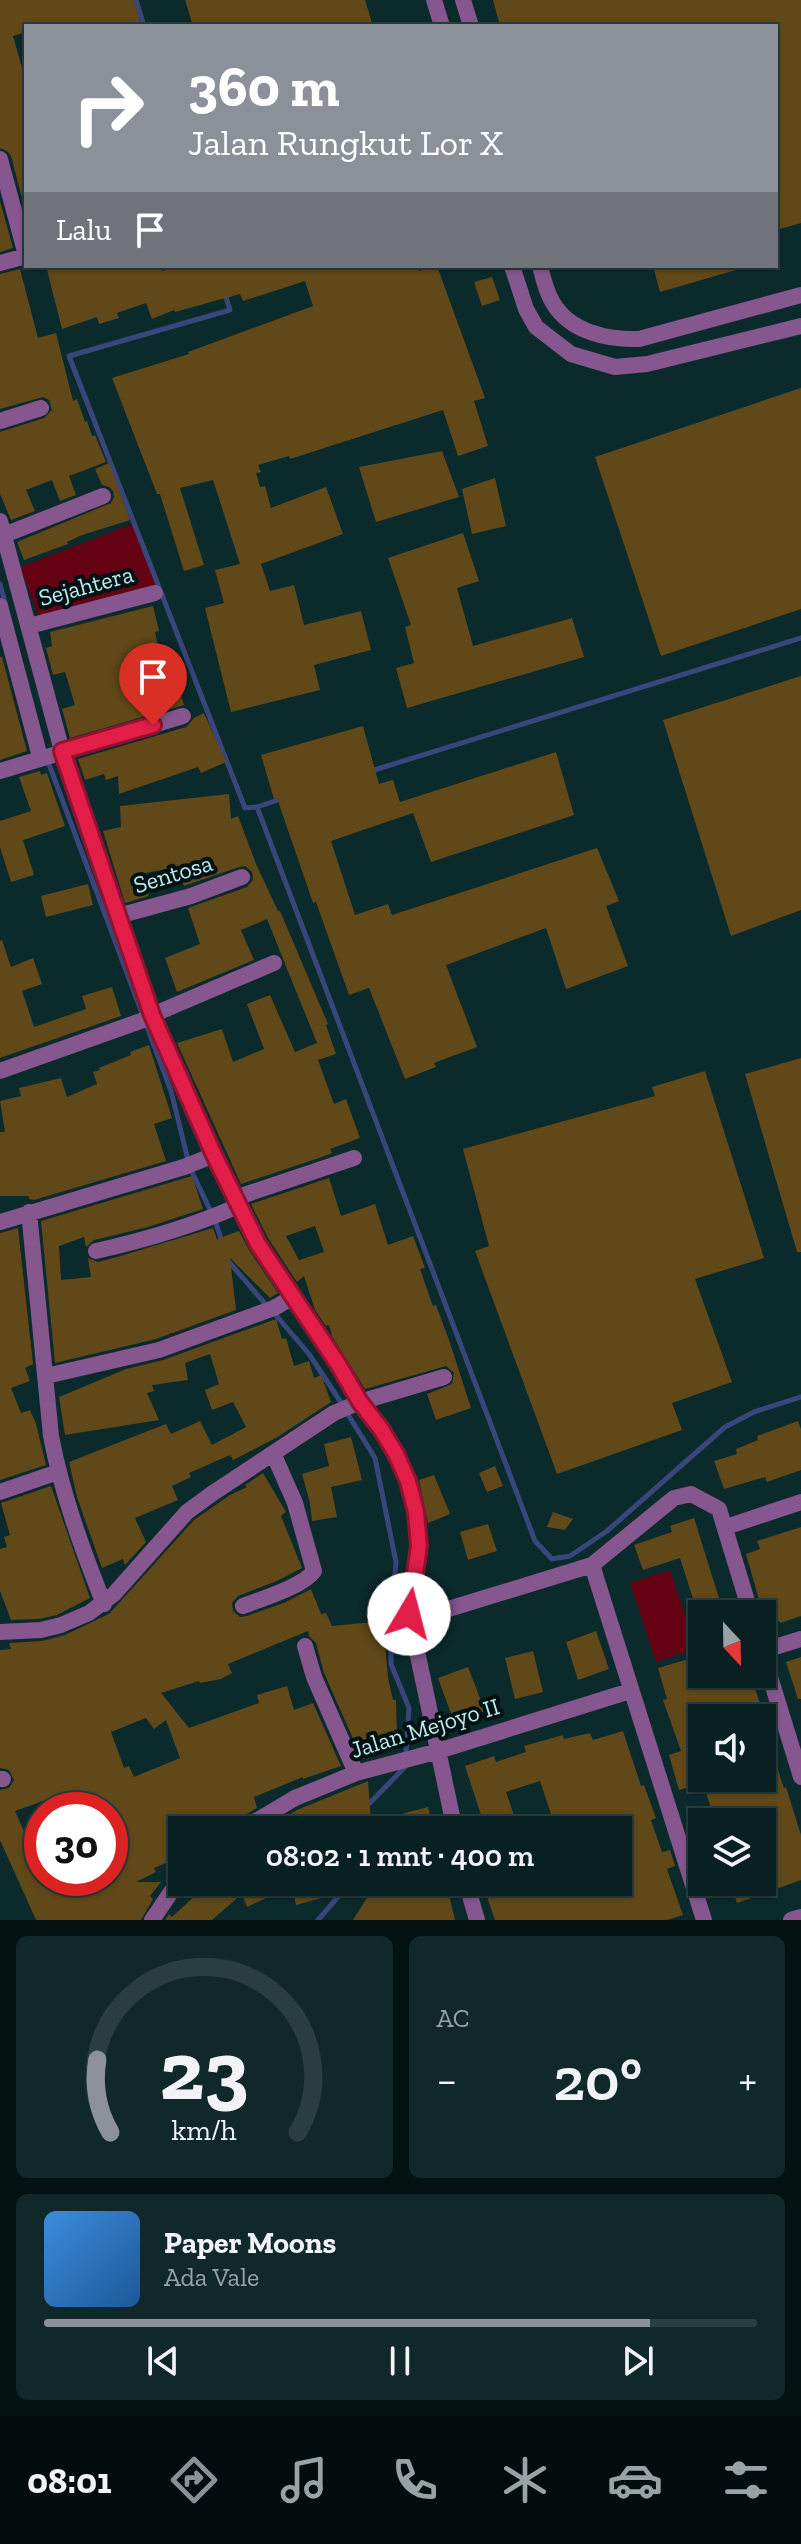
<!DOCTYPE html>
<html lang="id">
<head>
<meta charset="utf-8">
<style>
  body { margin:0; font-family:"Zilla Slab",serif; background:#11282a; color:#f1f3f6; height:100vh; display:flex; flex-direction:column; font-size:30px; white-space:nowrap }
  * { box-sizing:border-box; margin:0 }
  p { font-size:26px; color:#98a3a5 }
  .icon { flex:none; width:44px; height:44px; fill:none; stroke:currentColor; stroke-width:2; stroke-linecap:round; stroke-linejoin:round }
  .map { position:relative; height:1920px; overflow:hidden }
  .drawer { display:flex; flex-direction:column; gap:16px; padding:16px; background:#041212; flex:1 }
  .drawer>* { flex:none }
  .top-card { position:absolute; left:24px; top:24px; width:754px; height:244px; border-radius:0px; box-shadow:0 2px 6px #0004,0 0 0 2px #293e3f; background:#8c9099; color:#fff; overflow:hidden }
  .needle { width:52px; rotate:158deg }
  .fabs { position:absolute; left:688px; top:1600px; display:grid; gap:16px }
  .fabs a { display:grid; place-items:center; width:88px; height:88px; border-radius:0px; background:#082021; box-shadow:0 2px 6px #0004,0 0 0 2px #293e3f; font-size:40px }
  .speed { position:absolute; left:24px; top:1792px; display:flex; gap:16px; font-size:40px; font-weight:700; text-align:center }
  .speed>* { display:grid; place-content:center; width:104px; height:104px; border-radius:50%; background:#082021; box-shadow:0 2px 6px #0004,0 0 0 2px #293e3f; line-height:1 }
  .speed .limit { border:12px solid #d22; background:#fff; color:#111 }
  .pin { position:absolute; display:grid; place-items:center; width:68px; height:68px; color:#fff; margin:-82px -34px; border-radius:50% 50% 50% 0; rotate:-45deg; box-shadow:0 0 8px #0007 }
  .pin .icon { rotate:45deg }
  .me { position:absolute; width:88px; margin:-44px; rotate:8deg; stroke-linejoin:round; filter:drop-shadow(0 0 6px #0008) }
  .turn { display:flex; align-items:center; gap:28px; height:168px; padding:0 32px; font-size:36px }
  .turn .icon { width:104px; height:104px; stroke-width:2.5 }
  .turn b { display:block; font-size:56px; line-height:68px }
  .then { display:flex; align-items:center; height:76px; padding:0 32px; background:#0003; gap:16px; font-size:30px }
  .big { font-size:60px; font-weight:600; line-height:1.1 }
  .drawer .card { flex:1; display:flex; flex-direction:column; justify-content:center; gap:12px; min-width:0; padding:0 28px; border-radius:12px; background:#11282a }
  .drawer .dial { align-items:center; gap:0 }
  .dial svg { height:208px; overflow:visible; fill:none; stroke:#293e3f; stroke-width:7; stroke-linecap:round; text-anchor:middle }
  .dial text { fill:#f1f3f6; stroke:none }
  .song { display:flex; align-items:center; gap:24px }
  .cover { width:96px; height:96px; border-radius:12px; background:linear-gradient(135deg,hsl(210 70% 55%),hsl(210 70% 35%)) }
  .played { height:8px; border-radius:4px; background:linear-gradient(90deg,#8c9099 85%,#293e3f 85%) }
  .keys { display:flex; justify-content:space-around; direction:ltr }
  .heat { display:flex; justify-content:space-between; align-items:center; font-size:44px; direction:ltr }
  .drawer .tiles { flex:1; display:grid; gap:16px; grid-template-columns:1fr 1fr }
  .card:last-child { grid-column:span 2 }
  .trip { position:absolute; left:168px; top:1816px; width:464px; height:80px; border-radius:0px; background:#082021; box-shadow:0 2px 6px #0004,0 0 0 2px #293e3f; font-weight:600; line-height:80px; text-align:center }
  .dock { display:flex; height:128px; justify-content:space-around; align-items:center; background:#030d0d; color:#98a3a5 }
  .dock .icon { width:56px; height:56px }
  .dock .current { color:#8c9099 }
  .dock b { font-size:36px; color:#f1f3f6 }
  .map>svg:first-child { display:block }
</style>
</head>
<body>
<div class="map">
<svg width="801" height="1920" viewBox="0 0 801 1920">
  <rect width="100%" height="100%" fill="#0b2a2c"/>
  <!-- green -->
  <path fill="#640113" d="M135,523L160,587L39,617L20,567Z
    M670,1570L696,1648L656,1662L630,1583Z"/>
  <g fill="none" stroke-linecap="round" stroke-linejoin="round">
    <!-- stream -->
    <path stroke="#39467c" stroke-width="5" d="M136,0L144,26
      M225,294L230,310L69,356L245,808L257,807L281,799
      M0,584L6,606
      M47,759L171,1091L190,1168L214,1218L222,1241
      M371,771L801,638
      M257,807L535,1541L552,1559L570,1556L607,1531L725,1427L754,1412L801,1397
      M229,1262L267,1306
      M274,1313L309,1354L342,1404
      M347,1413L375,1458L396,1562L391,1619V1664L409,1708L405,1767L365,1808
      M318,1920L351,1882"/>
  </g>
  <!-- building -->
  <path fill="#614818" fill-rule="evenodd" d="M0,0H134L141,26H26V32L13,36L23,71L26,70V213L11,156L7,151L0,148Z
    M185,0H365L373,26H193Z
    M493,0H801V223L776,230V26H500Z
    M0,201L13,248L0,252Z
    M46,266H160L162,271L180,266H418L419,271L437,266L485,398L474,401L488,446L458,456L443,410L290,459L289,456L258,465L261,472L256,473L260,487L265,486L271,508L326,487L343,534L261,564L270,591L294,585L304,625L361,611L371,650L314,665L320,690L231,712L205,608L224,603L215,570L240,564L213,480L180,488L204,565L184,571L160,494H157L112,378L189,354L188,352L313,306L305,281L243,301L240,294L175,312L174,310L152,319L146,303L117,313L119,318L99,324L97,317L62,329Z
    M653,266H735L736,270L660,292Z
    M20,269L38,338L56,333L73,401L77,399L85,422L87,421L92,436L95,435L106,462L69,476L76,495L60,501L52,480L26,490L35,511L11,520L0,494V432L44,418L52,410L49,400L43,397L0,409V274Z
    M492,277L500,300L482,306L474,282Z
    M801,388V609L661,656L595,457Z
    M442,451L459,497L376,522L359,467Z
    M109,463L130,520L82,535L67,542L68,544L24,560L17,542L111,503L114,497L113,491L109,487L102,485L95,469Z
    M495,478L506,526L472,534L462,489Z
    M463,533L479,581L457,588L473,646L572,618L584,657L407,708L396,668L414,663L405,627L411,625L388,558Z
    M153,606L159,631L155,632L161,658L168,656L184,705L70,738L62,709L75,705L65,672L53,675L46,648L52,646L50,632Z
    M0,657H2L27,751L0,760Z
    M801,676V910L731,936L663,720Z
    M204,713L226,762L201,773L198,767L119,794L118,776L106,780L104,774L85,780L78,759L186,727L194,718Z
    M363,726L379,784L393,780L400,802L556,752L574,815L431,862L413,813L331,841L355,915L388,904L392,915L597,848L619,901L606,906L628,966L566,989L546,928L446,965L477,1047L434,1063L436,1067L405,1079L369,988L349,995L316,902L313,903L277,798L274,799L261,755Z
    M40,771L41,775L47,773L65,826L23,840L34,875L11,882L0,847V821L31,811L19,777Z
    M229,794L231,819L238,816L256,864L278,911H280L328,1024L326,1025L336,1054L318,1060L334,1104L346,1099L360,1138L330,1149L332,1153L322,1157L241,1184L177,1043L222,1029L233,1062L264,1049L247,1004L270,995L295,1052L317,1043L267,919L241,930L254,960L177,992L165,958L200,944L188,908L247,887L253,880L252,872L245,866L239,867L184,886L177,867L140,874L149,896L125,903L103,831L121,827L120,806Z
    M88,884L93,905L46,917L41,896Z
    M2,940L11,967L33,958L42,984L22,991L34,1027L86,1009L82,996L112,987L121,1016L0,1058V941Z
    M149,1045L172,1118L154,1124L166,1161L34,1200L29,1199V1196H0V1132H5L0,1101L21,1096L19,1088L61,1078L67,1097L97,1084L93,1072L100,1070L99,1068L131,1055L130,1052Z
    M801,1058V1252H797L745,1074Z
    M705,1071L764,1258L695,1279L732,1382L672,1403L682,1430L557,1474L475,1251L489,1246L463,1149L655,1096L652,1087Z
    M192,1176L203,1209L148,1227L94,1240L86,1247L84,1237L59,1246L61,1280L91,1277L88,1258L98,1262L117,1257L213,1228L217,1239L239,1231L249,1250L278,1293L270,1298L230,1258L236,1310L156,1339L55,1363L41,1221Z
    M329,1178L341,1216L375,1204L388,1245L413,1236L425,1268L420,1269L433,1306L436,1305L449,1340L471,1408L436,1420L427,1394L452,1384L454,1373L446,1366L365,1389L332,1336L329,1325L326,1326L315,1310L304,1276L297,1282L268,1238L251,1204ZM315,1226L324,1252L299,1260L286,1236Z
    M18,1228L33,1364L25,1368L30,1381L11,1388L21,1413L30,1410L36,1424L46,1465L0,1480V1233Z
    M276,1319L282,1339L286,1338L294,1366L309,1361L314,1378L321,1375L331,1402L276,1438L233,1460L230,1455L189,1473L191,1477L172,1486L178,1500L135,1518L146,1542L125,1565L123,1559L102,1568L77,1497L69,1462L166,1424L171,1434L200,1421L212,1445L246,1427L233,1402L212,1410L205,1390L219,1384L210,1354L185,1363L188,1380L152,1385L154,1391L147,1393L159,1420L65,1435L59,1397L126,1369L163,1360Z
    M798,1421L801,1429V1470L767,1482L765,1477L724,1489L714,1461L737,1454L736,1449L758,1440L757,1436Z
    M351,1437L362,1480L331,1487L337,1517L312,1521L310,1503L302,1474L329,1466L324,1444Z
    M495,1466L503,1486L487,1492L479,1473Z
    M263,1473L286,1512L281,1516L302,1568L277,1581L238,1596L232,1603L233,1611L240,1617L247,1616L286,1602L311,1589L321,1614L326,1613L332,1626L383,1621L388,1678L393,1700H396L397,1739H391L393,1749L362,1759L324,1673L316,1643L309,1636L308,1631L228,1664L232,1673L221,1679L200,1683L199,1681L161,1693L189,1728L259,1703L257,1695L287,1686L294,1710L313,1703L341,1766L303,1779V1777L254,1797L257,1808L235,1821L230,1830H182V1856L154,1868L156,1872L136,1882H161L150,1896L153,1899L141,1920H36L0,1840V1790L9,1788L14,1780L9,1770L0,1768V1650L11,1649L9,1643L42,1641L65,1635L109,1614L194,1520L230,1495L247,1487L245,1485ZM146,1718L154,1729L166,1720L180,1758L134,1777L129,1766L124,1768L111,1732ZM70,1796L75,1810H110V1878H62L48,1885L45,1878H42V1872L15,1811L43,1801L45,1805Z
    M434,1475L450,1514L428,1523L419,1480Z
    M51,1486L90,1598L57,1615L39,1619L11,1620L0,1591V1549L7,1547L4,1537L10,1535L1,1503Z
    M553,1512L573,1519L565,1530L547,1527Z
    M694,1518L724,1614H698L680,1558L643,1570L634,1545L672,1532L670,1526Z
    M488,1524L497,1551L468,1560L460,1532Z
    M801,1527V1616L780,1623L779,1621L766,1624L746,1554L760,1549L757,1541Z
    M596,1631L609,1669L578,1680L566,1642Z
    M533,1651L543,1692L515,1699L505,1658Z
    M702,1655V1674H714L716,1682L741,1674H750L778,1756L774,1758L784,1788L786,1787L801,1835V1880L737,1903L730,1882H762V1822H687L686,1819L712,1811L702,1780V1783L679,1790L669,1755L681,1751L663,1700L667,1699L658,1668ZM702,1718H762V1778H702Z
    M801,1657V1699H798L786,1662Z
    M468,1667L485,1711L454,1722L438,1678Z
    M623,1731L641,1786L644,1785L656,1818L651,1820L662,1852L670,1850L675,1866L667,1869L683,1915L667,1920H495L482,1882H618V1830H560L555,1816L552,1817L540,1781L506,1792L519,1830H486L465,1766L494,1756L496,1762L526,1752L524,1746L563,1735L564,1739L590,1733L593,1740Z
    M368,1781L371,1822L428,1807L434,1830H263L297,1810Z
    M207,1882H318L322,1898L296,1905L292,1886L247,1907L242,1894L212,1920H165L169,1914L172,1917L199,1892L197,1890Z
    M377,1882H446L455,1920H353Z"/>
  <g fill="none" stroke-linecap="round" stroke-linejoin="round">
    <!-- street -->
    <path stroke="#86568f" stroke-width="16" d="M434,0L442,26
      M463,0L471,26
      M0,159L26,255
      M0,263L26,256
      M512,266L526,309L536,327L571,354L615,367L647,364L801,326
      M540,266C543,278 546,292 553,303C570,332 608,340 639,339L801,295
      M0,421L41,408
      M0,521L62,751L152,1017L214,1155L258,1244L338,1364L360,1402L381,1429L396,1454L408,1481L416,1512L419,1546L409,1614L455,1830
      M4,535L103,496
      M0,606L40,757
      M29,626L155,593
      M0,771L183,716
      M118,916L191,896L242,877
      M152,1015L274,963
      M0,1071L152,1017
      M235,1198L354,1158
      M29,1212L51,1436C62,1494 82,1549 104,1604
      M0,1222L184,1167L214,1155
      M96,1251C145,1240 193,1226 238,1206
      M46,1376L159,1350L274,1308L293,1297
      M0,1492L58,1472
      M726,1527L801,1502
      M243,1606C261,1599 304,1586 314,1571L295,1503L273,1453
      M429,1615L592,1565
      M0,1632L41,1630L61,1625L89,1613L114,1594L187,1512L213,1493L334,1413L360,1402L444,1377
      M305,1646L314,1677L356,1773
      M762,1651L801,1777
      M762,1651L801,1639
      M0,1779H3
      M241,1830L295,1798L356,1773L435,1752L630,1691
      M466,1882L477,1920
      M152,1920L182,1876
      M704,1920L592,1565L674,1498L691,1494L719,1509L751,1614
      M791,1920L801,1917"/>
  </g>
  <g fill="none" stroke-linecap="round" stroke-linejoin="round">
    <defs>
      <path id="route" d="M153,725L62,751L152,1015L214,1155L258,1244L338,1364L360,1402L381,1429L396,1454L408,1481L416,1512L419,1546L409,1614"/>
    </defs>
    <!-- route casing -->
    <use href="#route" stroke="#92132f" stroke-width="20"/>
    <!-- route -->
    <use href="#route" stroke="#e11d48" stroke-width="14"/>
  </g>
  <g text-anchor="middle" stroke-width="8" stroke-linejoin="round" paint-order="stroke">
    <!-- street labels -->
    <g font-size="24" fill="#bfeaed" stroke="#001113">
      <text transform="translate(86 586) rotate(-15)" y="8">Sejahtera</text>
      <text transform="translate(173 874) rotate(-17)" y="8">Sentosa</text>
      <text transform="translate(425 1728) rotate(-17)" y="8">Jalan Mejoyo II</text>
    </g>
  </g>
</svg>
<div class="fabs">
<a><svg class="needle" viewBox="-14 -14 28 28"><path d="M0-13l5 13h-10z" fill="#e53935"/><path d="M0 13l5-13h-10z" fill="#98a3a5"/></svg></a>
<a><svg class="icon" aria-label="sound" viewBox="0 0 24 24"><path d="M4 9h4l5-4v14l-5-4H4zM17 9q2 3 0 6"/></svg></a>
<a><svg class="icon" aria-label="layers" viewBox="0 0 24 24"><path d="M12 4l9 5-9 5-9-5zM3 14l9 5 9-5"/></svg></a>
</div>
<div class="speed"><div class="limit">30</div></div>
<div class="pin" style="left:153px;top:725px;background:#d93025"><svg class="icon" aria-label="arrive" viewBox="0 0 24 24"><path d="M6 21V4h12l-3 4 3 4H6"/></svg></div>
<svg class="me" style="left:409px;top:1614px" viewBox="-20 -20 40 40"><circle r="19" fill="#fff"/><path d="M0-13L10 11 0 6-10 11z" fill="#e11d48"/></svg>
<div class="trip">08:02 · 1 mnt · 400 m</div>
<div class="top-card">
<div class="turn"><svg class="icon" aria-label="right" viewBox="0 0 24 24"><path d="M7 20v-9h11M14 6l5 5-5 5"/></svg><div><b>360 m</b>Jalan Rungkut Lor X</div></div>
<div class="then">Lalu<svg class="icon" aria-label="arrive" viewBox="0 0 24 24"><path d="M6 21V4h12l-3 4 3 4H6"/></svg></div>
</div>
</div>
<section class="drawer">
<div class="tiles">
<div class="card dial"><svg viewBox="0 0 100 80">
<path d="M14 69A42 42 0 1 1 86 69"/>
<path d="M14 69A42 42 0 0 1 9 41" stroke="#8c9099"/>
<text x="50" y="56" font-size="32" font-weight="700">23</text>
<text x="50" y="72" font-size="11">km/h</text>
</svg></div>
<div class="card"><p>AC</p>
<div class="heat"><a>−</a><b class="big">20°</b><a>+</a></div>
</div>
<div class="card">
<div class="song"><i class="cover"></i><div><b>Paper Moons</b><p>Ada Vale</p></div></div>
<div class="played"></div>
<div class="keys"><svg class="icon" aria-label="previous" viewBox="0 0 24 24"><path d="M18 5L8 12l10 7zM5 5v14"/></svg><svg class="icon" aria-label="pause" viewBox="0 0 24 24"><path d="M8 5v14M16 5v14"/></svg><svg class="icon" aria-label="next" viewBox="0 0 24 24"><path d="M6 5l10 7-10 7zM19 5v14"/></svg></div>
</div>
</div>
</section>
<nav class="dock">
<b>08:01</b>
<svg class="icon current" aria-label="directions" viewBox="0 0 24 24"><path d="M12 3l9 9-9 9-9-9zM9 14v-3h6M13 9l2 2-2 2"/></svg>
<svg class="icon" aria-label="music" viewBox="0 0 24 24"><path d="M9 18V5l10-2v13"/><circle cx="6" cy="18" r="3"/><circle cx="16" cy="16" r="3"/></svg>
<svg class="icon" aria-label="phone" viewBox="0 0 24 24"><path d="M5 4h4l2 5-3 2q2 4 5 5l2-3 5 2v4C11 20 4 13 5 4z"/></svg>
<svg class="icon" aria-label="climate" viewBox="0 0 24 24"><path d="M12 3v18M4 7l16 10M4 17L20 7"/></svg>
<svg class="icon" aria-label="car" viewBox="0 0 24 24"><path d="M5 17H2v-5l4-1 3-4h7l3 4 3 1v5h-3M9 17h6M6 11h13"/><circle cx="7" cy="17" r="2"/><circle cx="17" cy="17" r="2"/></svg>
<svg class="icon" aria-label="filters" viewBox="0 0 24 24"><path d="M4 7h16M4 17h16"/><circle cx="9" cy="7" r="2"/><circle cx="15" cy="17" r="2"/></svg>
</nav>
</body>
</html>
